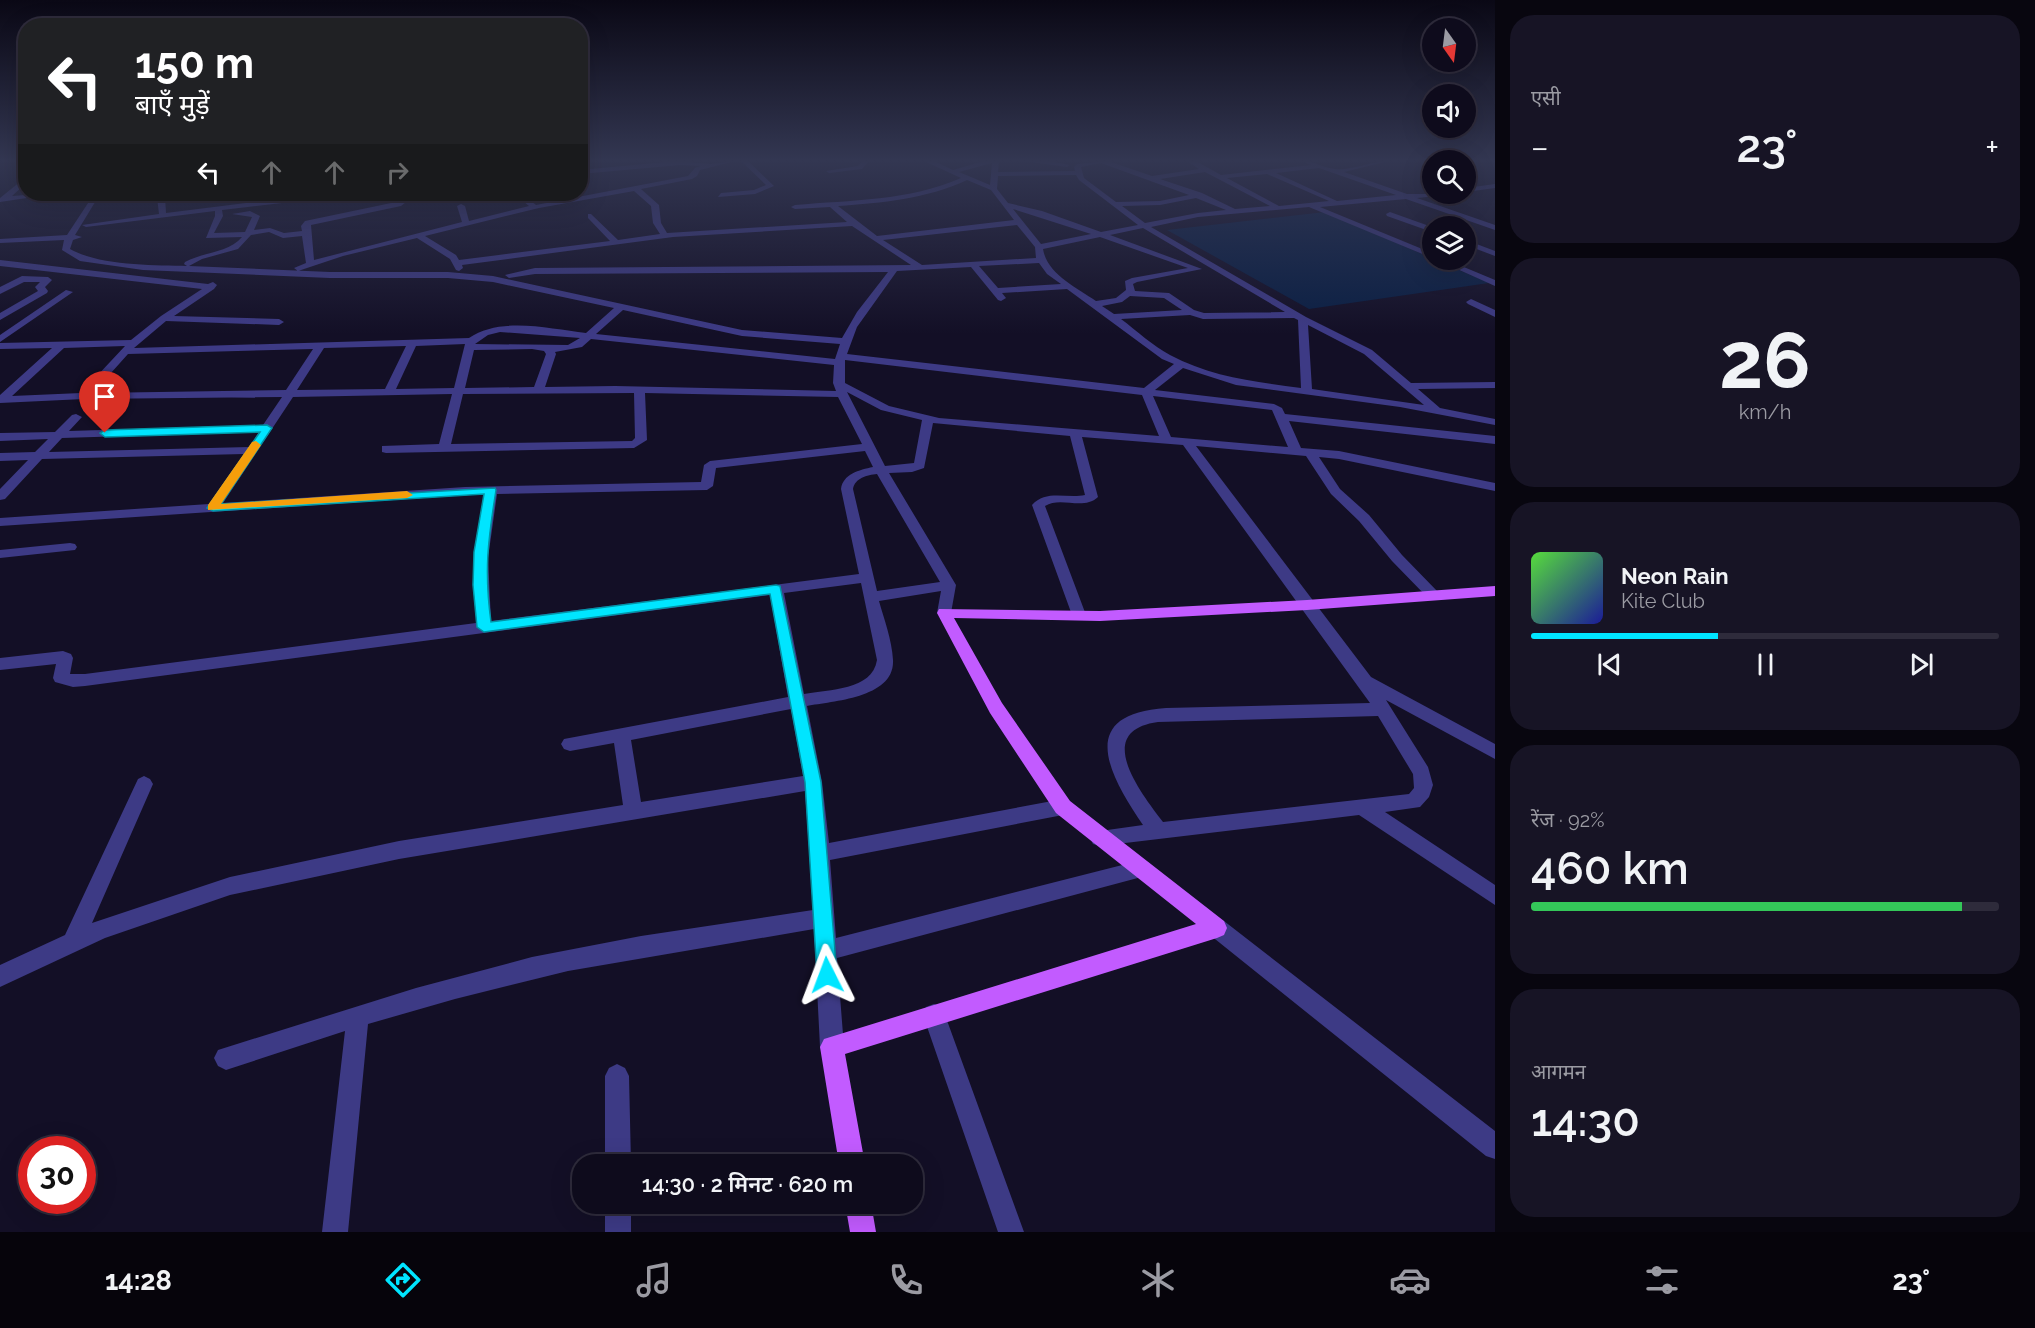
<!DOCTYPE html>
<html lang="hi">
<head>
<meta charset="utf-8">
<style>
  body { margin:0; font-family:Raleway,"Noto Sans Devanagari",sans-serif; background:#171425; color:#f1f3f6; height:100vh; display:flex; flex-direction:column; font-size:22px; white-space:nowrap }
  * { box-sizing:border-box; margin:0 }
  p { font-size:20px; color:#9b9ba3 }
  .icon { flex:none; width:33px; height:33px; fill:none; stroke:currentColor; stroke-width:2; stroke-linecap:round; stroke-linejoin:round }
  .map { position:relative; flex:1; overflow:hidden }
  .details { display:flex; flex-direction:column; gap:15px; padding:15px; background:#08060f; width:540px }
  .details>* { flex:none }
  .top-card { position:absolute; left:18px; top:18px; width:570px; height:183px; border-radius:24px; box-shadow:0 6px 24px #0002,0 0 0 2px #2e2b3b; background:#202124; color:#fff; overflow:hidden }
  .needle { width:39px; rotate:166deg }
  .controls { position:absolute; left:1422px; top:18px; display:grid; gap:12px }
  .controls a { display:grid; place-items:center; width:54px; height:54px; border-radius:50%; background:#0e0b1c; box-shadow:0 6px 24px #0002,0 0 0 2px #2e2b3b; font-size:30px }
  .speed { position:absolute; left:18px; top:1136px; display:flex; gap:12px; font-size:30px; font-weight:700; text-align:center }
  .speed>* { display:grid; place-content:center; width:78px; height:78px; border-radius:50%; background:#0e0b1c; box-shadow:0 6px 24px #0002,0 0 0 2px #2e2b3b; line-height:1 }
  .speed .limit { border:9px solid #d22; background:#fff; color:#111 }
  .pin { position:absolute; display:grid; place-items:center; width:51px; height:51px; color:#fff; margin:-62px -26px; border-radius:50% 50% 50% 0; rotate:-45deg; box-shadow:0 0 6px #0007 }
  .pin .icon { rotate:45deg }
  .me { position:absolute; width:66px; margin:-33px; rotate:357deg; stroke-linejoin:round; filter:drop-shadow(0 0 4px #0008) }
  .turn { display:flex; align-items:center; gap:21px; height:126px; padding:0 18px; font-size:27px }
  .turn .icon { width:78px; height:78px; stroke-width:2.5 }
  .turn b { display:block; font-size:42px; line-height:51px }
  .lanes { display:flex; align-items:center; height:57px; padding:0 18px; background:#0003; justify-content:center; gap:30px; direction:ltr }
  .lanes .off { opacity:.35 }
  .big { font-size:45px; font-weight:600; line-height:1.1 }
  .details .tile { flex:1; display:flex; flex-direction:column; justify-content:center; gap:9px; min-width:0; padding:0 21px; border-radius:24px; background:#171425 }
  .details .dial { align-items:center; gap:0 }
  .dial b { font-size:78px; line-height:1 }
  .song { display:flex; align-items:center; gap:18px }
  .cover { width:72px; height:72px; border-radius:9px; background:linear-gradient(135deg,hsl(110 70% 55%),hsl(240 70% 35%)) }
  .played { height:6px; border-radius:3px; background:linear-gradient(90deg,#00e5ff 40%,#2e2b3b 40%) }
  .keys { display:flex; justify-content:space-around; direction:ltr }
  .heat { display:flex; justify-content:space-between; align-items:center; font-size:33px; direction:ltr }
  .charge { height:9px; border-radius:4px; background:linear-gradient(90deg,#34c759 92%,#2e2b3b 0) }
  .trip { position:absolute; left:572px; top:1154px; width:351px; height:60px; border-radius:24px; background:#0e0b1c; box-shadow:0 6px 24px #0002,0 0 0 2px #2e2b3b; font-weight:600; line-height:60px; text-align:center }
  .menu { display:flex; height:96px; justify-content:space-around; align-items:center; background:#06040b; color:#9b9ba3 }
  .menu .icon { width:42px; height:42px }
  .menu .on { color:#00e5ff }
  .menu b { font-size:27px; color:#f1f3f6 }
  main { display:flex; flex:1; min-height:0 }
  .map>svg:first-child { display:block }
</style>
</head>
<body>
<main>
<div class="map">
<svg width="1495" height="1232" viewBox="0 0 1495 1232">
  <rect width="100%" height="100%" fill="#130f26"/>
  <!-- water -->
  <path fill="#0a1f44" d="M1325,212L1489,283L1309,309L1167,230Z"/>
  <g fill="none" stroke-linecap="round" stroke-linejoin="round">
    <!-- minor -->
    <path fill="#3d3a85" fill-rule="evenodd" d="M676,161L711,164L735,161L700,170L697,176L692,179L641,189L659,205L661,223L667,233L847,222L830,207L795,209L791,207L795,205C851,200 909,201 961,178L924,161H934L953,170L984,161H999L998,172L1075,171L1074,167L1077,164L1108,161L1152,176L1199,169L1187,161H1196L1221,175L1311,165L1302,161C1315,161 1323,168 1335,169C1348,171 1373,161 1389,161L1344,172L1407,194H1440L1437,196L1417,198L1495,225V230L1406,199L1320,207L1432,253V258L1309,207L1198,217L1151,227L1306,317L1372,350L1411,383L1495,382V388L1418,389L1440,408L1495,419V425L1400,407L1236,385L1183,368L1155,390L1274,404L1282,408L1285,414L1495,436V444L1289,421L1301,448L1339,451L1495,483V491L1339,459L1319,457L1340,489L1369,515L1402,555L1438,592L1440,595L1438,598H1428L1392,561L1359,521L1331,494L1306,456L1196,446L1371,677L1495,744V759L1386,700L1428,767L1433,785L1429,797L1420,807L1385,812L1495,885V905L1359,815L1100,846L1093,844L1090,838L1093,832L1143,825C1109,775 1075,714 1166,708L1370,703L1183,445L1082,437L1098,497C1083,511 1061,496 1045,506L1086,615L1079,620L1072,615L1032,505C1046,489 1067,499 1085,495L1070,436L933,423L924,468L912,472L889,473L956,585L951,613L944,618L937,613L941,591L879,601C884,619 892,640 893,660C895,698 833,701 807,706L822,782L829,843L1063,799L1070,801L1072,807L1070,813L1063,815L830,860L836,938L1142,860L1149,863L1152,869L1149,875L837,958L844,1047L840,1055L832,1059L824,1055L820,1047L814,929L568,971L455,999L368,1024L348,1232H322L345,1031L226,1070L218,1066L214,1058L218,1050L416,988L532,957L641,936L813,910L805,791L399,859L230,895L105,938L0,987V965L65,935L138,779L144,776L150,779L153,784L92,923L230,877L399,841L623,805L614,743L570,751L564,749L561,744L564,739L788,697L770,595L85,686L73,687L55,682L53,678L56,664L0,670V658L63,651L71,654L73,658L70,674H85L476,623L475,558L484,494L0,526V518L209,504L244,454L42,459L5,499L0,500V489L28,460L0,461V453L35,452L48,439L0,441V433L55,432L72,415L76,414L82,417L69,431L263,425L282,397L84,399L0,403V395L52,348L0,349V343L131,340L161,316L202,289L0,266V260L208,284L213,282L217,285L214,289L174,316L279,319L284,322L279,325L166,321L134,348L469,338C501,316 550,329 586,333L614,308L493,282L448,278H330L143,270L80,261L62,250L64,240L0,243V239L67,235L94,194H100L75,235L82,237L73,240L70,249C100,266 153,265 187,266L184,264L185,262C203,252 229,253 242,237L206,238L215,216V211L86,227L82,225L159,214L157,197L161,195L165,197L166,213L285,198L359,194L222,210L223,216L214,233L245,232L252,217L232,214L250,211L260,216L254,230L270,228L284,233L302,231L301,226L305,221L396,202L402,194H408L406,202L401,206L311,225L314,260L462,222L457,206L461,204L465,206L469,221L529,206L515,194H522L536,205L688,176L695,168L700,166L680,165L580,174V170ZM992,163L990,185L959,172ZM1101,163L1189,195L1160,201L1116,202L1084,178L1081,167ZM1319,168L1396,195L1337,201L1276,173ZM1205,172L1270,206L1235,209L1202,193L1160,179ZM1267,174L1329,201L1279,206L1227,178ZM1076,175L1079,180L1138,225L1101,232L1042,211L1008,203L997,189L998,176ZM967,180L991,190L1014,220L877,236L838,206C882,203 926,199 967,180ZM634,191L651,206L653,223L660,234L618,240L591,214H588V218L610,241L459,260L456,255L425,236L539,208ZM1196,198L1226,210L1198,213L1145,223L1122,206L1160,205ZM1013,209L1091,234L1041,244ZM1017,225L1035,247L1036,258L922,265L883,240ZM852,226L911,265L535,268L505,275L509,278L535,274L888,272L857,312L842,338L742,330L493,276L448,272H330L189,266L202,259L238,249L251,235L269,232L283,238L302,236L306,263L294,268L298,271L343,256L417,238L450,259L456,270L459,271L463,268L462,265L673,237ZM1143,228L1285,312L1204,313L1194,310L1169,293L1135,291L1133,284L1137,282L1202,269L1110,235ZM1100,237L1188,268L1132,278L1125,281L1126,290L1116,298L1096,301C1076,287 1047,274 1043,249ZM1039,263L1047,274L1061,284L998,288L979,266ZM971,267L998,300L1001,301L1006,298L1002,293L1067,289L1162,359L1174,364L1144,388L847,354L857,327L897,271ZM1130,296L1164,298L1182,310L1114,314L1102,306L1122,302ZM623,310L742,336L840,344L835,359L596,334ZM1190,315L1203,319L1294,318L1298,320L1301,388C1256,382 1211,377 1170,355C1153,346 1137,331 1121,319ZM1308,325L1364,354L1424,405L1312,389ZM500,332L580,338L568,345L475,344L488,335ZM591,339L834,365L833,383L836,391L615,386L545,387L556,354L555,352L582,347ZM465,344L454,388L396,389L416,346ZM125,346L81,393L12,396L64,348ZM406,346L385,389L297,390L324,348ZM313,349L286,390L93,393L128,354ZM532,349L544,351L546,354L534,387L465,388L474,350ZM845,360L1142,395L1159,436L939,418L889,406L845,383ZM847,392L881,410L922,420L914,463L885,466ZM634,393L635,438L632,441L451,444L463,394ZM645,393L838,397L862,444L710,461L704,465L701,482L465,487L223,503L293,397L452,394L439,444L382,446V452L386,453L634,448L647,440ZM1153,396L1272,410L1288,447L1171,437ZM259,432L249,447L49,452L62,438ZM865,451L873,467C859,470 843,474 841,489L859,574L491,621L488,558L497,494L707,490L713,486L716,468ZM877,474L940,582L877,591L853,489C855,478 867,475 877,474ZM861,583L877,660C872,691 829,689 804,694L784,593ZM791,709L803,776L641,802L631,740ZM1378,716L1413,774L1414,788L1409,794L1163,822C1141,793 1092,731 1158,722Z
      M741,161H748L774,186L755,194L718,197L721,193L754,190L766,185Z
      M862,161H869L862,169L829,173L826,171L858,166Z
      M1023,161H1050L1070,165L1067,167Z
      M26,177V183L12,196L40,194V196L0,202V198Z
      M1495,184V188L1466,192V188Z
      M236,194H254L225,199L221,197Z
      M1390,212L1432,227V232L1387,216L1386,214Z
      M1466,240L1495,251V256L1466,245Z
      M1437,260H1447L1495,280V286Z
      M22,276L48,277L52,280L45,287L48,291L47,293L0,320V313L38,291L35,287L40,282H24L0,294V287Z
      M66,290L73,292L0,342V335Z
      M1471,299L1495,310V317L1468,304L1466,302Z
      M70,543L75,544L77,547L75,550L0,558V550Z
      M1217,918L1224,921L1495,1131V1159L1486,1156L1210,935L1207,928L1210,921Z
      M934,1004L942,1007L945,1015L1024,1232H998L923,1015L926,1007Z
      M617,1064L625,1068L629,1076L631,1164H605V1076L609,1068Z
      M605,1203H631V1232H605Z"/>
    <!-- major -->
    <path fill="#c25bff" fill-rule="evenodd" d="M1495,586V596L1307,610L1100,621L954,618L1002,703L1070,801L1224,921L1227,928L1224,935L1217,938L845,1054L865,1164H839L820,1047L824,1039L1196,924L1056,813L990,713L937,613L939,609L1100,611L1307,600Z
      M845,1203H871L876,1232H850Z"/>
  </g>
  <!-- sky -->
  <linearGradient id="sky" x2="0" y2="1"><stop stop-color="#0a0815"/><stop offset="0.48" stop-color="#333752"/><stop offset="1" stop-color="#333752" stop-opacity="0"/></linearGradient>
  <rect width="1495" height="334" fill="url(#sky)"/>
  <!-- route -->
  <path fill="#00e5ff" stroke="#0095a6" stroke-width="1.5" d="M267,425L272,428L221,504L495,488L496,490C488,540 484,571 491,622L776,585L780,586L821,782L837,975L834,982L827,985L820,982L817,975L805,782L770,594L484,632L477,627L473,585L474,552L484,494L213,511L207,508L260,432L105,437L100,433L105,430Z"/>
  <!-- slow -->
  <path fill="#f59e0b" d="M256,441L261,445L221,504L407,491L413,495L407,498L208,510V505L252,442Z"/>
</svg>
<div class="controls">
<a><svg class="needle" viewBox="-14 -14 28 28"><path d="M0-13l5 13h-10z" fill="#e53935"/><path d="M0 13l5-13h-10z" fill="#9b9ba3"/></svg></a>
<a><svg class="icon" aria-label="sound" viewBox="0 0 24 24"><path d="M4 9h4l5-4v14l-5-4H4zM17 9q2 3 0 6"/></svg></a>
<a><svg class="icon" aria-label="search" viewBox="0 0 24 24"><circle cx="10" cy="10" r="6"/><path d="M15 15l6 6"/></svg></a>
<a><svg class="icon" aria-label="layers" viewBox="0 0 24 24"><path d="M12 4l9 5-9 5-9-5zM3 14l9 5 9-5"/></svg></a>
</div>
<div class="speed"><div class="limit">30</div></div>
<div class="pin" style="left:105px;top:433px;background:#d93025"><svg class="icon" aria-label="arrive" viewBox="0 0 24 24"><path d="M6 21V4h12l-3 4 3 4H6"/></svg></div>
<svg class="me" style="left:827px;top:975px" viewBox="-20 -20 40 40"><path d="M0-17L14 15 0 8-14 15z" fill="#00e5ff" stroke="#fff" stroke-width="4"/></svg>
<div class="trip">14:30 · 2 मिनट · 620 m</div>
<div class="top-card">
<div class="turn"><svg class="icon" aria-label="left" viewBox="0 0 24 24"><path d="M17 20v-9H6M10 6l-5 5 5 5"/></svg><div><b>150 m</b>बाएँ मुड़ें</div></div>
<div class="lanes"><svg class="icon" aria-label="left" viewBox="0 0 24 24"><path d="M17 20v-9H6M10 6l-5 5 5 5"/></svg><svg class="icon off" aria-label="ahead" viewBox="0 0 24 24"><path d="M12 20V5M6 11l6-6 6 6"/></svg><svg class="icon off" aria-label="ahead" viewBox="0 0 24 24"><path d="M12 20V5M6 11l6-6 6 6"/></svg><svg class="icon off" aria-label="right" viewBox="0 0 24 24"><path d="M7 20v-9h11M14 6l5 5-5 5"/></svg></div>
</div>
</div>
<section class="details">
<div class="tile"><p>एसी</p>
<div class="heat"><a>−</a><b class="big">23°</b><a>+</a></div>
</div>
<div class="tile dial"><b>26</b><p>km/h</p></div>
<div class="tile">
<div class="song"><i class="cover"></i><div><b>Neon Rain</b><p>Kite Club</p></div></div>
<div class="played"></div>
<div class="keys"><svg class="icon" aria-label="previous" viewBox="0 0 24 24"><path d="M18 5L8 12l10 7zM5 5v14"/></svg><svg class="icon" aria-label="pause" viewBox="0 0 24 24"><path d="M8 5v14M16 5v14"/></svg><svg class="icon" aria-label="next" viewBox="0 0 24 24"><path d="M6 5l10 7-10 7zM19 5v14"/></svg></div>
</div>
<div class="tile"><p>रेंज · 92%</p><b class="big">460 km</b><div class="charge"></div></div>
<div class="tile"><p>आगमन</p><b class="big">14:30</b></div>
</section>
</main>
<nav class="menu">
<b>14:28</b>
<svg class="icon on" aria-label="directions" viewBox="0 0 24 24"><path d="M12 3l9 9-9 9-9-9zM9 14v-3h6M13 9l2 2-2 2"/></svg>
<svg class="icon" aria-label="music" viewBox="0 0 24 24"><path d="M9 18V5l10-2v13"/><circle cx="6" cy="18" r="3"/><circle cx="16" cy="16" r="3"/></svg>
<svg class="icon" aria-label="phone" viewBox="0 0 24 24"><path d="M5 4h4l2 5-3 2q2 4 5 5l2-3 5 2v4C11 20 4 13 5 4z"/></svg>
<svg class="icon" aria-label="climate" viewBox="0 0 24 24"><path d="M12 3v18M4 7l16 10M4 17L20 7"/></svg>
<svg class="icon" aria-label="car" viewBox="0 0 24 24"><path d="M5 17H2v-5l4-1 3-4h7l3 4 3 1v5h-3M9 17h6M6 11h13"/><circle cx="7" cy="17" r="2"/><circle cx="17" cy="17" r="2"/></svg>
<svg class="icon" aria-label="filters" viewBox="0 0 24 24"><path d="M4 7h16M4 17h16"/><circle cx="9" cy="7" r="2"/><circle cx="15" cy="17" r="2"/></svg>
<b>23°</b>
</nav>
</body>
</html>
